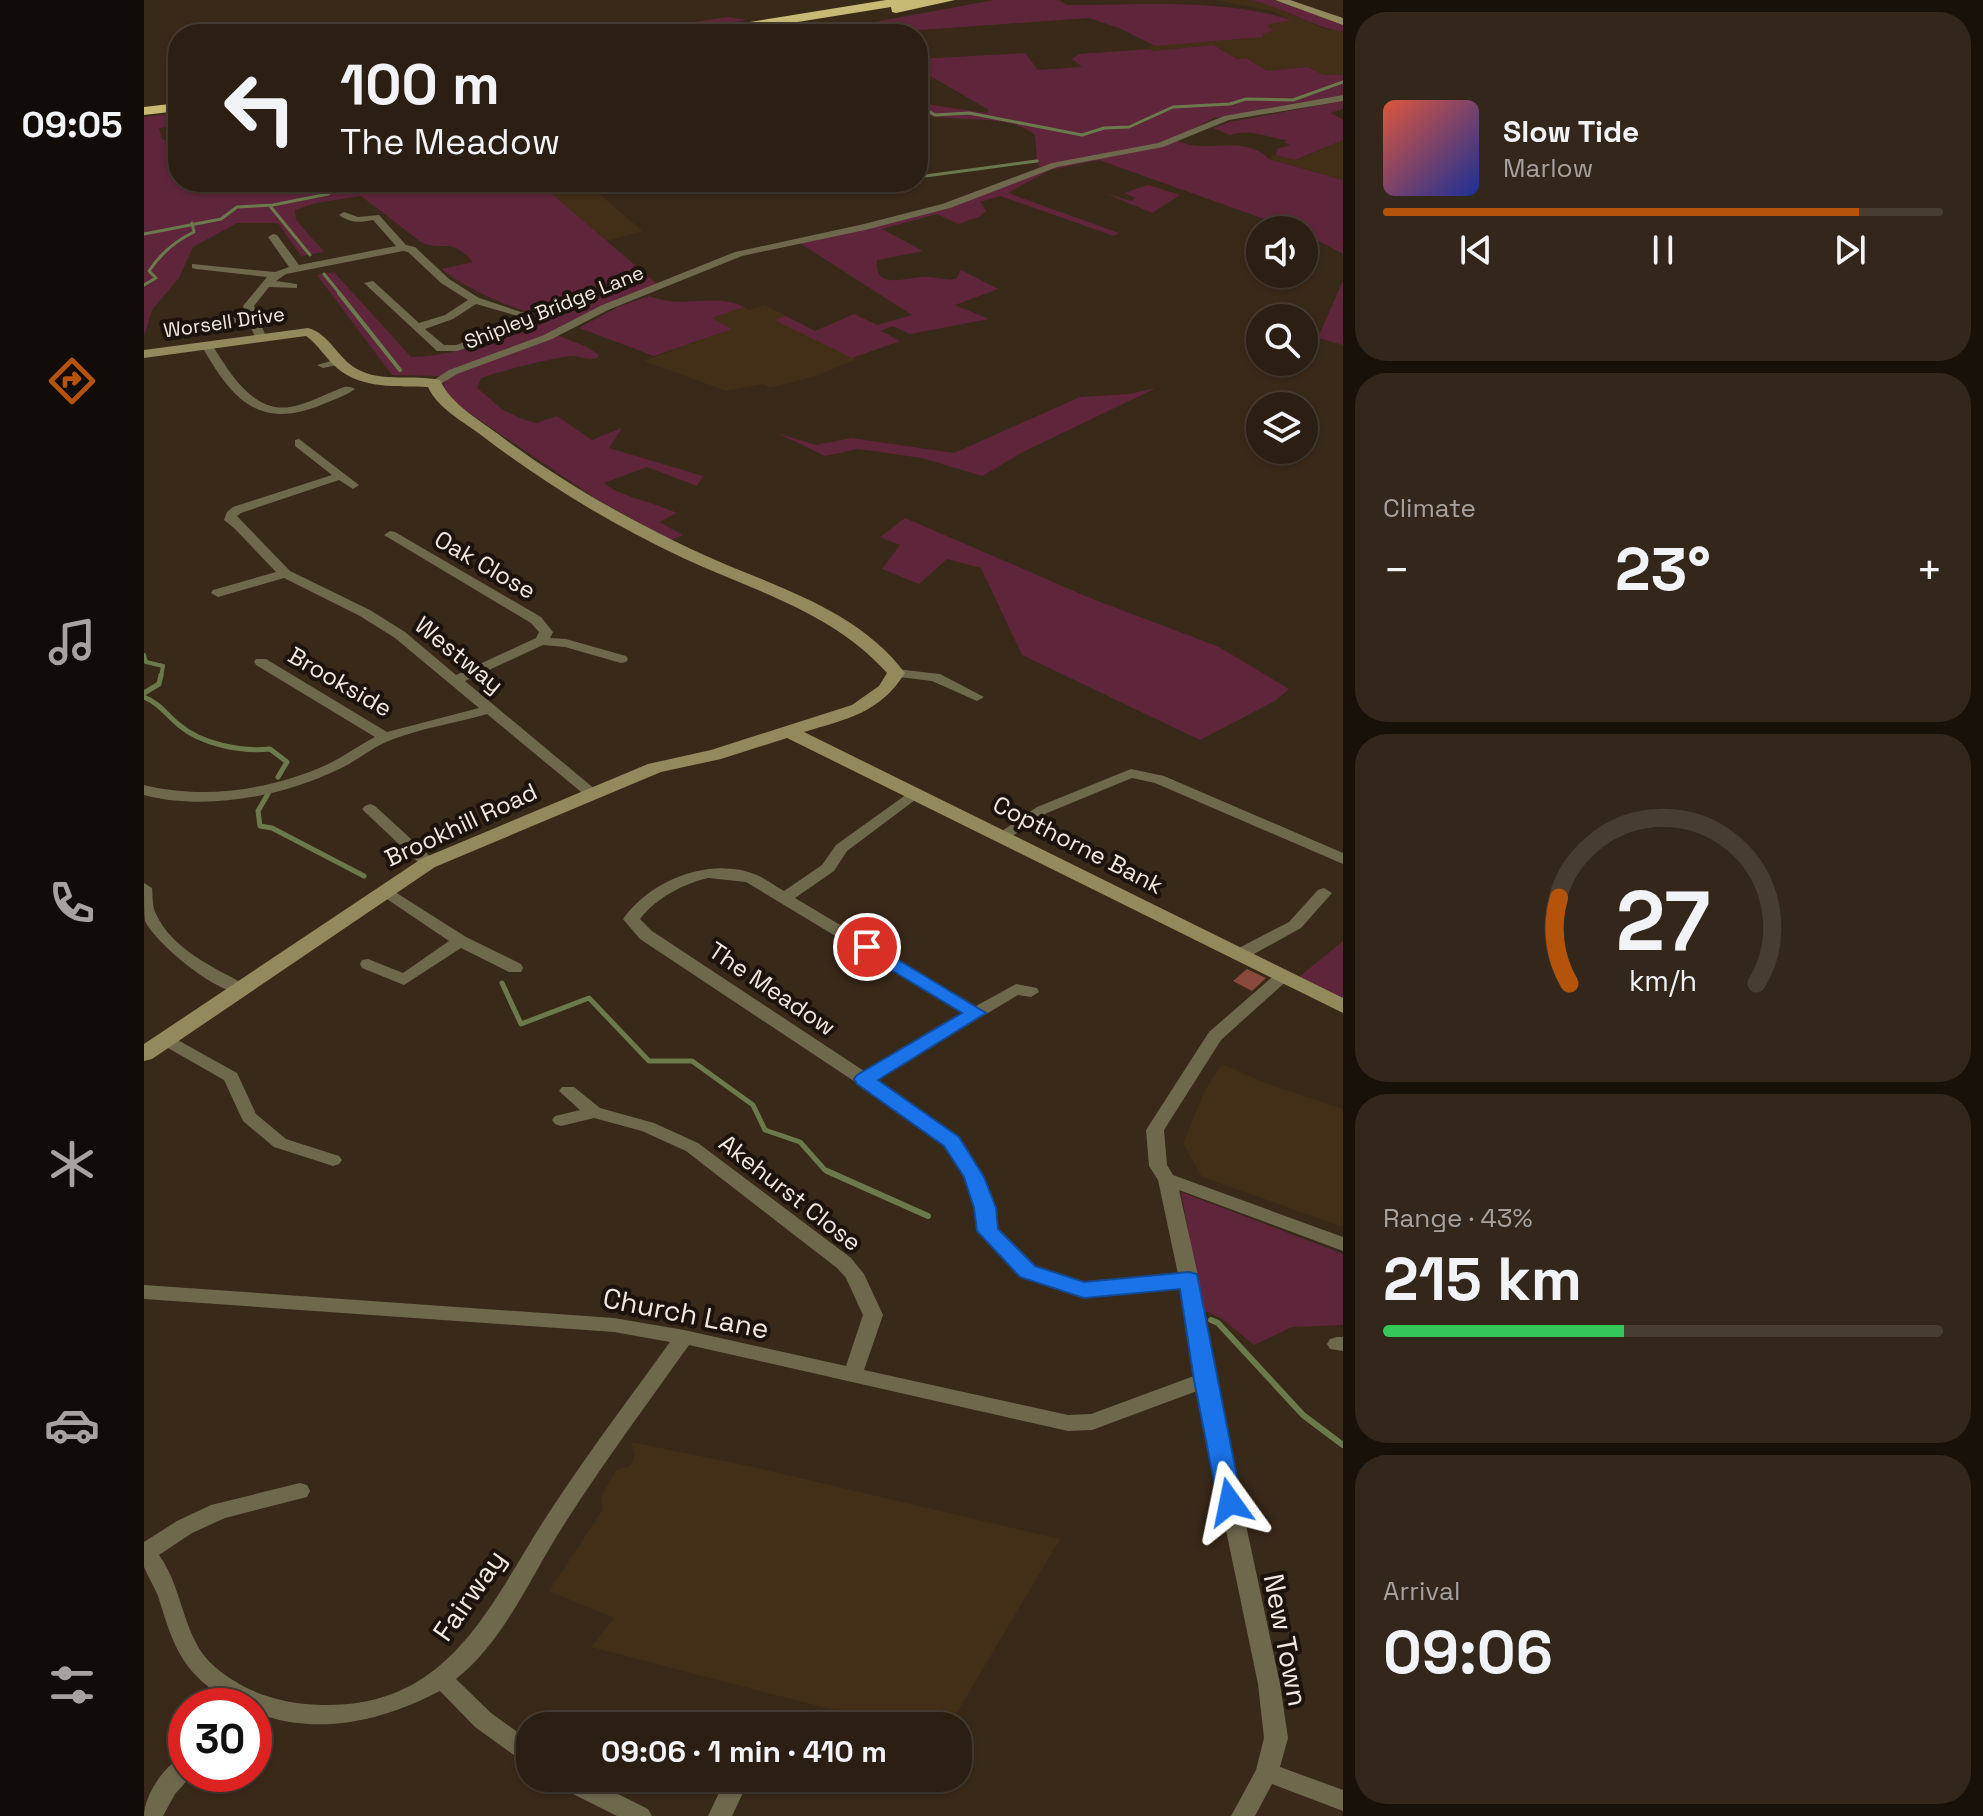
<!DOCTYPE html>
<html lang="en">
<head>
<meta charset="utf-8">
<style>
  body { margin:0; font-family:"Space Grotesk",sans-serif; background:#33271c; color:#f1f3f6; height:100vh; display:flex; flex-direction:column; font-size:30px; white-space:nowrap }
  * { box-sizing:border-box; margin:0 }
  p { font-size:26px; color:#a6a2a0 }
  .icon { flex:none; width:44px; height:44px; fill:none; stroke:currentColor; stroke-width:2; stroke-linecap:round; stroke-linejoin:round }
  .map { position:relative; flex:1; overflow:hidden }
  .drawer { display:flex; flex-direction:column; gap:12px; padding:12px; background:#18110a; width:640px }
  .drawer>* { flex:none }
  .top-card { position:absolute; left:24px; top:24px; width:760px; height:168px; border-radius:32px; box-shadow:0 2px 6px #0004,0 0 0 2px #473d33; background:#2b1f13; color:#f1f3f6; overflow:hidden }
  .controls { position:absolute; left:1102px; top:216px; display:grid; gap:16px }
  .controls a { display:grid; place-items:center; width:72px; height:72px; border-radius:50%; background:#2b1f13; box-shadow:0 2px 6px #0004,0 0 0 2px #473d33; font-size:40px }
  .speed { position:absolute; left:24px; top:1688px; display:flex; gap:16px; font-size:40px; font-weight:700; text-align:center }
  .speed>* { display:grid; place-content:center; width:104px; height:104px; border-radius:50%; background:#2b1f13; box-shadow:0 2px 6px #0004,0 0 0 2px #473d33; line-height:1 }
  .speed .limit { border:12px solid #d22; background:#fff; color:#111 }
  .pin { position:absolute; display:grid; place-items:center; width:68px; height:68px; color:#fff; margin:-34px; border:4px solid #fff; border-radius:50%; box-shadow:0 2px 8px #0007 }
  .me { position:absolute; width:88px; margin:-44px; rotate:348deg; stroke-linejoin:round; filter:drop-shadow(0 0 6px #0008) }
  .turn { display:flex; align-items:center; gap:28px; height:168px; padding:0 40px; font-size:36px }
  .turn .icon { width:104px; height:104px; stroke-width:2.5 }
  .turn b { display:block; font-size:56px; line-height:68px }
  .big { font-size:60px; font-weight:600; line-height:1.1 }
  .drawer .tile { flex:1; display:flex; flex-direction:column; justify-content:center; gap:12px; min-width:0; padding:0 28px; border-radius:32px; background:#33271c }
  .drawer .dial { align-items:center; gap:0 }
  .dial svg { height:208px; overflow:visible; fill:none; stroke:#473d33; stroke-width:7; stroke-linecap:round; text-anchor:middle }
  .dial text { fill:#f1f3f6; stroke:none }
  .song { display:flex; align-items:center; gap:24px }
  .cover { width:96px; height:96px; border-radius:12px; background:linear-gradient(135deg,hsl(10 70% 55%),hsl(230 70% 35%)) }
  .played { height:8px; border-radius:4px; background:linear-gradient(90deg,#b45309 85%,#473d33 85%) }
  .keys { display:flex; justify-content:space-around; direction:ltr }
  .heat { display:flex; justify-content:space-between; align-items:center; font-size:44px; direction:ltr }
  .charge { height:12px; border-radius:6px; background:linear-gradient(90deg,#34c759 43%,#473d33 0) }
  .trip { position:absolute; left:372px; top:1712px; width:456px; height:80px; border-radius:32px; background:#2b1f13; box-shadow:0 2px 6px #0004,0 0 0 2px #473d33; font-weight:600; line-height:80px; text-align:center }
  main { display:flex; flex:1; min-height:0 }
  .tab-bar { display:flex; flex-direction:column; width:144px; justify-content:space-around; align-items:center; background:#110c08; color:#a6a2a0 }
  .tab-bar .icon { width:56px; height:56px }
  .tab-bar .on { color:#b45309 }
  .tab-bar b { font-size:36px; color:#f1f3f6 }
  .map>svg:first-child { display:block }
</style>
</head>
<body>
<main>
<nav class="tab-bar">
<b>09:05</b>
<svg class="icon on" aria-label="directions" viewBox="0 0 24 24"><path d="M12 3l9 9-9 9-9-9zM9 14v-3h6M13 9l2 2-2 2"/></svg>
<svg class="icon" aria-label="music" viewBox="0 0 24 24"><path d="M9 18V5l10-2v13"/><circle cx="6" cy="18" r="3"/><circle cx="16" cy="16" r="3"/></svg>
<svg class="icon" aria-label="phone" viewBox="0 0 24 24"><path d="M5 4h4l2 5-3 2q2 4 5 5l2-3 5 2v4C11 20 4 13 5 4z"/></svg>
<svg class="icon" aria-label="climate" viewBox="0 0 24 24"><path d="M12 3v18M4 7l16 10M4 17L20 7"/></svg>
<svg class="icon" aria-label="car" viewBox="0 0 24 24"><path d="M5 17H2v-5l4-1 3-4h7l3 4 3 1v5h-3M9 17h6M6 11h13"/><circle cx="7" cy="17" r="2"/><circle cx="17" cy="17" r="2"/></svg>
<svg class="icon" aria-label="filters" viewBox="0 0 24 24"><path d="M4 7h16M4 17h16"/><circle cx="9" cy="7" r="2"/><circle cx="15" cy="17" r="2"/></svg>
</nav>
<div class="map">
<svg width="1199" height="1816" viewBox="0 0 1199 1816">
  <rect width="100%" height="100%" fill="#392919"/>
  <!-- built -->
  <path fill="#432e18" d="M1071,0H1106L1126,5L1181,29L1199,32V75H1180L1163,67L1123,71L1102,58L1093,59L1069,45L1020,50H1007L1004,46L1118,37V34L1128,31L1122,25L1147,20L1128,11Z
    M1199,140V180L1123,158L1132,155L1153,160Z
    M432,182H441L499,231L463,241L400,188Z
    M621,305L696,344L756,341L709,357L711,360L672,376L626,388L619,384L582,391L500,361L587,329L567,318L600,307L605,310Z
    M1078,1064L1121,1083L1199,1109V1227L1058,1177L1039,1143L1061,1090Z
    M487,1442L605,1466L916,1539L805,1726H751L447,1647L470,1618L405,1591L459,1509L456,1498L472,1470L486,1466L491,1454Z"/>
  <!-- green -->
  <path fill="#5f263b" d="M850,0H915L923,5H942C1011,4 1083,0 1148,20L1123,25L1129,31L1118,34L1119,37L1011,46L975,28L945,18L734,33L720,24Z
    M1106,0H1130L1199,24V32C1167,26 1139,7 1106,0Z
    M584,17L604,20L504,34H430L474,33Z
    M1069,45L1093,59L1102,58L1123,71L1163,67L1180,75H1199V95L1070,118L1033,137L1035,142C1069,154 1099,134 1125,159L1199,180V254L1160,233V230H1151L955,160L906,170L864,193L975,233L970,236L856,196L836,202L842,211L835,217L814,224L793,214L738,229L779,251L733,260C730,290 760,278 778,277C790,276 800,281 812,279L817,270L854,289L811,305L845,319L766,334L749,326L737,331L756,341L708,358L630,320L642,316L671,331L710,314L733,325L768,315L654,242L807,205L896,167L893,162L774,178L893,159L891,135C865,112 808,124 774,113V103L843,113L845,110L774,69V59L881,53L894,70L938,67L928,59L935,54L1006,49L1009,51Z
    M1199,101V109L1186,113L1199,119V140L1151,160L1132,155L1133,149L1146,145L1140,142L1144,140C1122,138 1108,128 1086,135L1069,128L1086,122Z
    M34,113V126L15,128L18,139L34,143V182H432L401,188L514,285L407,333L441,346L455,355L453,358C443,361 437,356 427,356C416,356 348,373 337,378L333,388L359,410L378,419L393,423L413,416L448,440L478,428L465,448L559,476L553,486L503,467L460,483C474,496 512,503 533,513L515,522L539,535L527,540L454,500L303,398L299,390L302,379L297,376L248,375L173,275L190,272L267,357C314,356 354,339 395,316C359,304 328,292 297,269L329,262C304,235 302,253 277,242L217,196L172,203L151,210L152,220L180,252L157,256L134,223H93L49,247L35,278L8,310L0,336V117Z
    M1004,185L1036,195L1008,213L961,193L987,201L991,198L980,193Z
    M1199,280V345L1174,338Z
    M505,296C540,310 570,292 600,307L568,318L588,329L510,356L435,328L474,307Z
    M1012,388L879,452L838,476L778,458L714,449L681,456L633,433L672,445L707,438L810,453L936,397L985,394Z
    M761,518L946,598L1075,647L1145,689L1131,701L1056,740L878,655L837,568L803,559L775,584L738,569L756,545L736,537Z
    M1199,941V999L1154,978Z
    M1037,1192L1199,1254V1325L1148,1327L1110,1345L1077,1318L1059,1310Z"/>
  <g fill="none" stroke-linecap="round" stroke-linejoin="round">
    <!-- stream-far3 -->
    <path stroke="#6b7a4d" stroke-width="3" d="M774,105L791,115L825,113L938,135L960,128L985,127L1029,107L1086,104L1102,99L1149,100L1199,82
      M774,177L893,161
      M126,206L166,255
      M0,234L77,219L93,207L129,205L184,194L196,187L213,191L236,182
      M180,274L197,295
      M0,285L12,278L5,271C17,253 31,241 50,232L48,223"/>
    <!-- stream-far2 -->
    <path stroke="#6b7a4d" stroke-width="4" d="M195,293L256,370
      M0,655L2,662L19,666L17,677"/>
    <!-- stream-far1 -->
    <path stroke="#6b7a4d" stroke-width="5" d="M0,693L15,684L17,675
      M0,697C15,703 23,715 35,725C57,744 97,752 126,749L143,762L134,777
      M125,792L114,811L116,826L128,828L220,876
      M358,983L377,1024L445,998L505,1061H548L609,1105L621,1130L656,1142L681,1170L688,1173"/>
    <!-- stream -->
    <path stroke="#6b7a4d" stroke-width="6" d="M683,1171L784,1216
      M1067,1320L1074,1323L1159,1415L1199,1445"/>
  </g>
  <!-- building -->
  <path fill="#8a493d" d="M1103,969L1122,978L1108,991L1089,981Z"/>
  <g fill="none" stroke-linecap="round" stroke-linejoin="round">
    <!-- street -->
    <path fill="#6e684d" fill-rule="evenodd" d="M1199,95V101L1085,120L1019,147L913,167L806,208L721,230L598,256L464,310L408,339L313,374L295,385L285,383L305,370L400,335L456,306L591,252L720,224L798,204L908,163L1014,143L1080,116Z
      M200,212L214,217L235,215L262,245L271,247L305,279L335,298L389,316L384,319L332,304L309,319L281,329L300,345H312L359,330L363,331V335L313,351H293L220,283L229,281L275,323L301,315L324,300L297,283L264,252L259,251L142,274L132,281L153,284V288L125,287L110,306L122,337L120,339H112L104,321L32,330V326L36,325L102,315L99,306L123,277L52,269L48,268V264L131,272L145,267L124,237L129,234L133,235L155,265L252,246L229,220C216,223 206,223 195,215Z
      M59,343H67C84,370 108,413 146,407C160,405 175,397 188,392C197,388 203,384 211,389C202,396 188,400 177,405C113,431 87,397 57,345Z
      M194,359L198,360V364L179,368L173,365Z
      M155,439L215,485L209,489L195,480L97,513L93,516L146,571L226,610L261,632L312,675L392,638L395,632L387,623L240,535L246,531L251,532L397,617L409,632L406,638L422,639L482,656L484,659L482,662L477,663L421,647L399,645L321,681L452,790L455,793L452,796H442L343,714C312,723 278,728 247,740C228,747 212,762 193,770C137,797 60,811 0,795V785C60,800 126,790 182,765C199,757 214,746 231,737L112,665L110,662L112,659H122L243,732L335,708L251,638L216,616L140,578L74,597L67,593L69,590L132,572L91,529L80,520L83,512L89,507L188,475L151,446V440Z
      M752,669L796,674L840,697L833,701L788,681L747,676L745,673Z
      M987,769L1020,776L1199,853V864L1011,783L988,778L903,813L864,839L859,841L851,836L893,807Z
      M770,789L778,794L775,797L703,851L690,871L651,898L832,1006L872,984L893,988L895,992L887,997L874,995L732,1080L814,1137L839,1177L850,1208L853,1229L891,1266L941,1283L1034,1274L1014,1180L1005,1166L1002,1130L1065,1032L1133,973L1139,972L1147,977L1077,1040L1020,1130L1023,1165L1029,1175L1199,1237V1251L1035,1190L1055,1280L1071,1380L1136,1684L1144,1738L1136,1767L1199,1790V1811L1128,1784L1111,1816H1087L1112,1770L1120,1738L1114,1684L1053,1391L948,1430L924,1431L545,1345C503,1404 460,1462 421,1523C387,1575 362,1639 312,1679L347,1713L386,1741V1764L378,1761L331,1727L296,1691C238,1721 173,1737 110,1712V1706C93,1706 83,1701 70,1691C34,1665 27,1637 14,1596C10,1586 4,1577 0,1567C0,1561 0,1550 0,1542L33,1521L67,1505L156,1483L163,1485L166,1491L163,1497L81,1518L48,1533L15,1555C40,1589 38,1639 71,1667C102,1693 137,1704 177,1705C311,1709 348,1597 410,1505C447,1449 487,1396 526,1342L470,1332L0,1299V1285L470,1318L540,1330L702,1366L719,1315L702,1278L693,1268L542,1151L498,1131L450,1118L417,1126L411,1124L408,1120L411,1116L436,1110L415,1091L418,1087H430L456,1108L510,1123L554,1143L707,1258L720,1274L739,1315L720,1370L924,1415L947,1414L1050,1376L1037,1288L940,1297L877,1276L837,1236L832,1208L821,1177L802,1145L785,1131L496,939L479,919C507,880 566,856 613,875C622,879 631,886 640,891L678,865L692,845ZM564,878L602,882L819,1013L720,1071L508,931L496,919C512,898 539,884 564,878Z
      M226,804L231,806L290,860L292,863L290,866H278L221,812L218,809L221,806Z
      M0,883L8,888C9,896 8,907 12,914C29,950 69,967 102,985L104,989L102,993C77,998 12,944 1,921C0,912 0,894 0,883Z
      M240,885L322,937L377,964L379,968L377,972H365L317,948L260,985L218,968L216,964L218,960L224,959L259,973L305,941L234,893L232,890Z
      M1180,888L1188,893L1157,928L1101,959H1089L1087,955L1089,951L1145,922L1174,890Z
      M23,1034L93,1073L112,1114L142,1139L195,1156L198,1160L195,1164L189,1166L130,1147L99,1121L80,1080L17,1044L14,1040L17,1036Z
      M1193,1337H1199V1351L1186,1349L1183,1344L1186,1339Z
      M42,1755V1774H49L31,1794L19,1816H0C0,1795 22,1762 42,1755Z
      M407,1778H442L504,1809L508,1816H473L411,1785Z
      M582,1778H606L588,1816H564Z"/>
    <!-- secondary -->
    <path fill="#92895d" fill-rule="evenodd" d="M1131,0H1146L1199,18V25Z
      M164,328C186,334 193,358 213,369C238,383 269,374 296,380C307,405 336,420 358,437C417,481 480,517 547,549C620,584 710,605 761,673C736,713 703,719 660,732L1199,998V1013L643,738L577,759L517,772L291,867L8,1059L0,1061V1044L277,859L504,764L567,750L708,705L735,686L743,673C690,613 611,591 539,558C467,524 401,484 337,435C320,422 293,408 284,387C254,386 217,389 193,368C181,358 175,345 162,336L0,358V350Z"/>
    <!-- highway -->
    <path fill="#c8b974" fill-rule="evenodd" d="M742,0H811L752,13L748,12L747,7L580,34H550L556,30Z
      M34,103V111L0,115V107Z"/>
  </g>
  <!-- route -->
  <path fill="#1a73e8" stroke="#114b97" stroke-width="2" d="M723,941L842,1013L734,1080L815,1137L840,1177L852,1208L854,1229L891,1266L940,1282L1045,1272L1053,1274L1098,1502L1095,1508L1086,1511L1078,1508L1074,1502L1050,1380L1036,1289L940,1298L876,1277L833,1231L830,1208L820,1177L800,1146L713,1084L710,1079L713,1075L818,1013L716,951L714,947L716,943Z"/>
  <g text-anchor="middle" stroke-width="8" stroke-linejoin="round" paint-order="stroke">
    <!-- far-street labels -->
    <g font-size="20" fill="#f3e8de" stroke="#1b130c">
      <text transform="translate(410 307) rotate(-22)" y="7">Shipley Bridge Lane</text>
      <text transform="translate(80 322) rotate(-8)" y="7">Worsell Drive</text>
    </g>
    <!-- street labels -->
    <g font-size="24" fill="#f3e8de" stroke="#1b130c">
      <text transform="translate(341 565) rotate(30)" y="8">Oak Close</text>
      <text transform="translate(315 655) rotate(39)" y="8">Westway</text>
      <text transform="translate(196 682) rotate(30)" y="8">Brookside</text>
      <text transform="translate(317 825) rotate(-25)" y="8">Brookhill Road</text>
      <text transform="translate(934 845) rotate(27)" y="8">Copthorne Bank</text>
      <text transform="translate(628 989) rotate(34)" y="8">The Meadow</text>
      <text transform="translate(646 1193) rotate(38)" y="8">Akehurst Close</text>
    </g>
    <!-- near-street labels -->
    <g font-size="28" fill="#f3e8de" stroke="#1b130c">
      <text transform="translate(542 1313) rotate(11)" y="10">Church Lane</text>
      <text transform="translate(325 1595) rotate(-55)" y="10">Fairway</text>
      <text transform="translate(1142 1640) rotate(79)" y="10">New Town</text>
    </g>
  </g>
</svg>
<div class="controls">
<a><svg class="icon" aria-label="sound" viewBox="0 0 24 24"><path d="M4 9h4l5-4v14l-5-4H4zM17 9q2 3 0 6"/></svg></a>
<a><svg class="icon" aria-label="search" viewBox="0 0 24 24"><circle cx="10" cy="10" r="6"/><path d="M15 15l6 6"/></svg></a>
<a><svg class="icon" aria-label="layers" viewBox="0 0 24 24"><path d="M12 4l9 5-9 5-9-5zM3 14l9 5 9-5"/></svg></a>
</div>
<div class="speed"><div class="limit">30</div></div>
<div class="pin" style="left:723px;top:947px;background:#d93025"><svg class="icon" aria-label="arrive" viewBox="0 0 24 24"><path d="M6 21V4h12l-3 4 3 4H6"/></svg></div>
<svg class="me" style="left:1086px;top:1502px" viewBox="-20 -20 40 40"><path d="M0-17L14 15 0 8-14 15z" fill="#1a73e8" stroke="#fff" stroke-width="4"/></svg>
<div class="trip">09:06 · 1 min · 410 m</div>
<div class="top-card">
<div class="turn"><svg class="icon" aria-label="left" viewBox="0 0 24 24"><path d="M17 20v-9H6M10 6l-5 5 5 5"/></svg><div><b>100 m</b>The Meadow</div></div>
</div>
</div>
<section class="drawer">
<div class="tile">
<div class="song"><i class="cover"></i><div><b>Slow Tide</b><p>Marlow</p></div></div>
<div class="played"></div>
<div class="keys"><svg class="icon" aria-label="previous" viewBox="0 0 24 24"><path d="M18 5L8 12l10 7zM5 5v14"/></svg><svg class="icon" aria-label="pause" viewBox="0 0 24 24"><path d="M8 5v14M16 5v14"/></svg><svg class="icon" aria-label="next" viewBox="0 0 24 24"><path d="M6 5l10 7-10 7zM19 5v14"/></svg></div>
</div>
<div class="tile"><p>Climate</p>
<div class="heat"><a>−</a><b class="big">23°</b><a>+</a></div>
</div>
<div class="tile dial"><svg viewBox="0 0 100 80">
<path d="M14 69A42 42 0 1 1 86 69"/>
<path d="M14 69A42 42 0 0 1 10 36" stroke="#b45309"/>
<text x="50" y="56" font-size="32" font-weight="700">27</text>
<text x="50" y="72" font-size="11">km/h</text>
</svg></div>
<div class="tile"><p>Range · 43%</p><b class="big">215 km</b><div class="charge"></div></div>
<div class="tile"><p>Arrival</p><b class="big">09:06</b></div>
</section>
</main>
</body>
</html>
